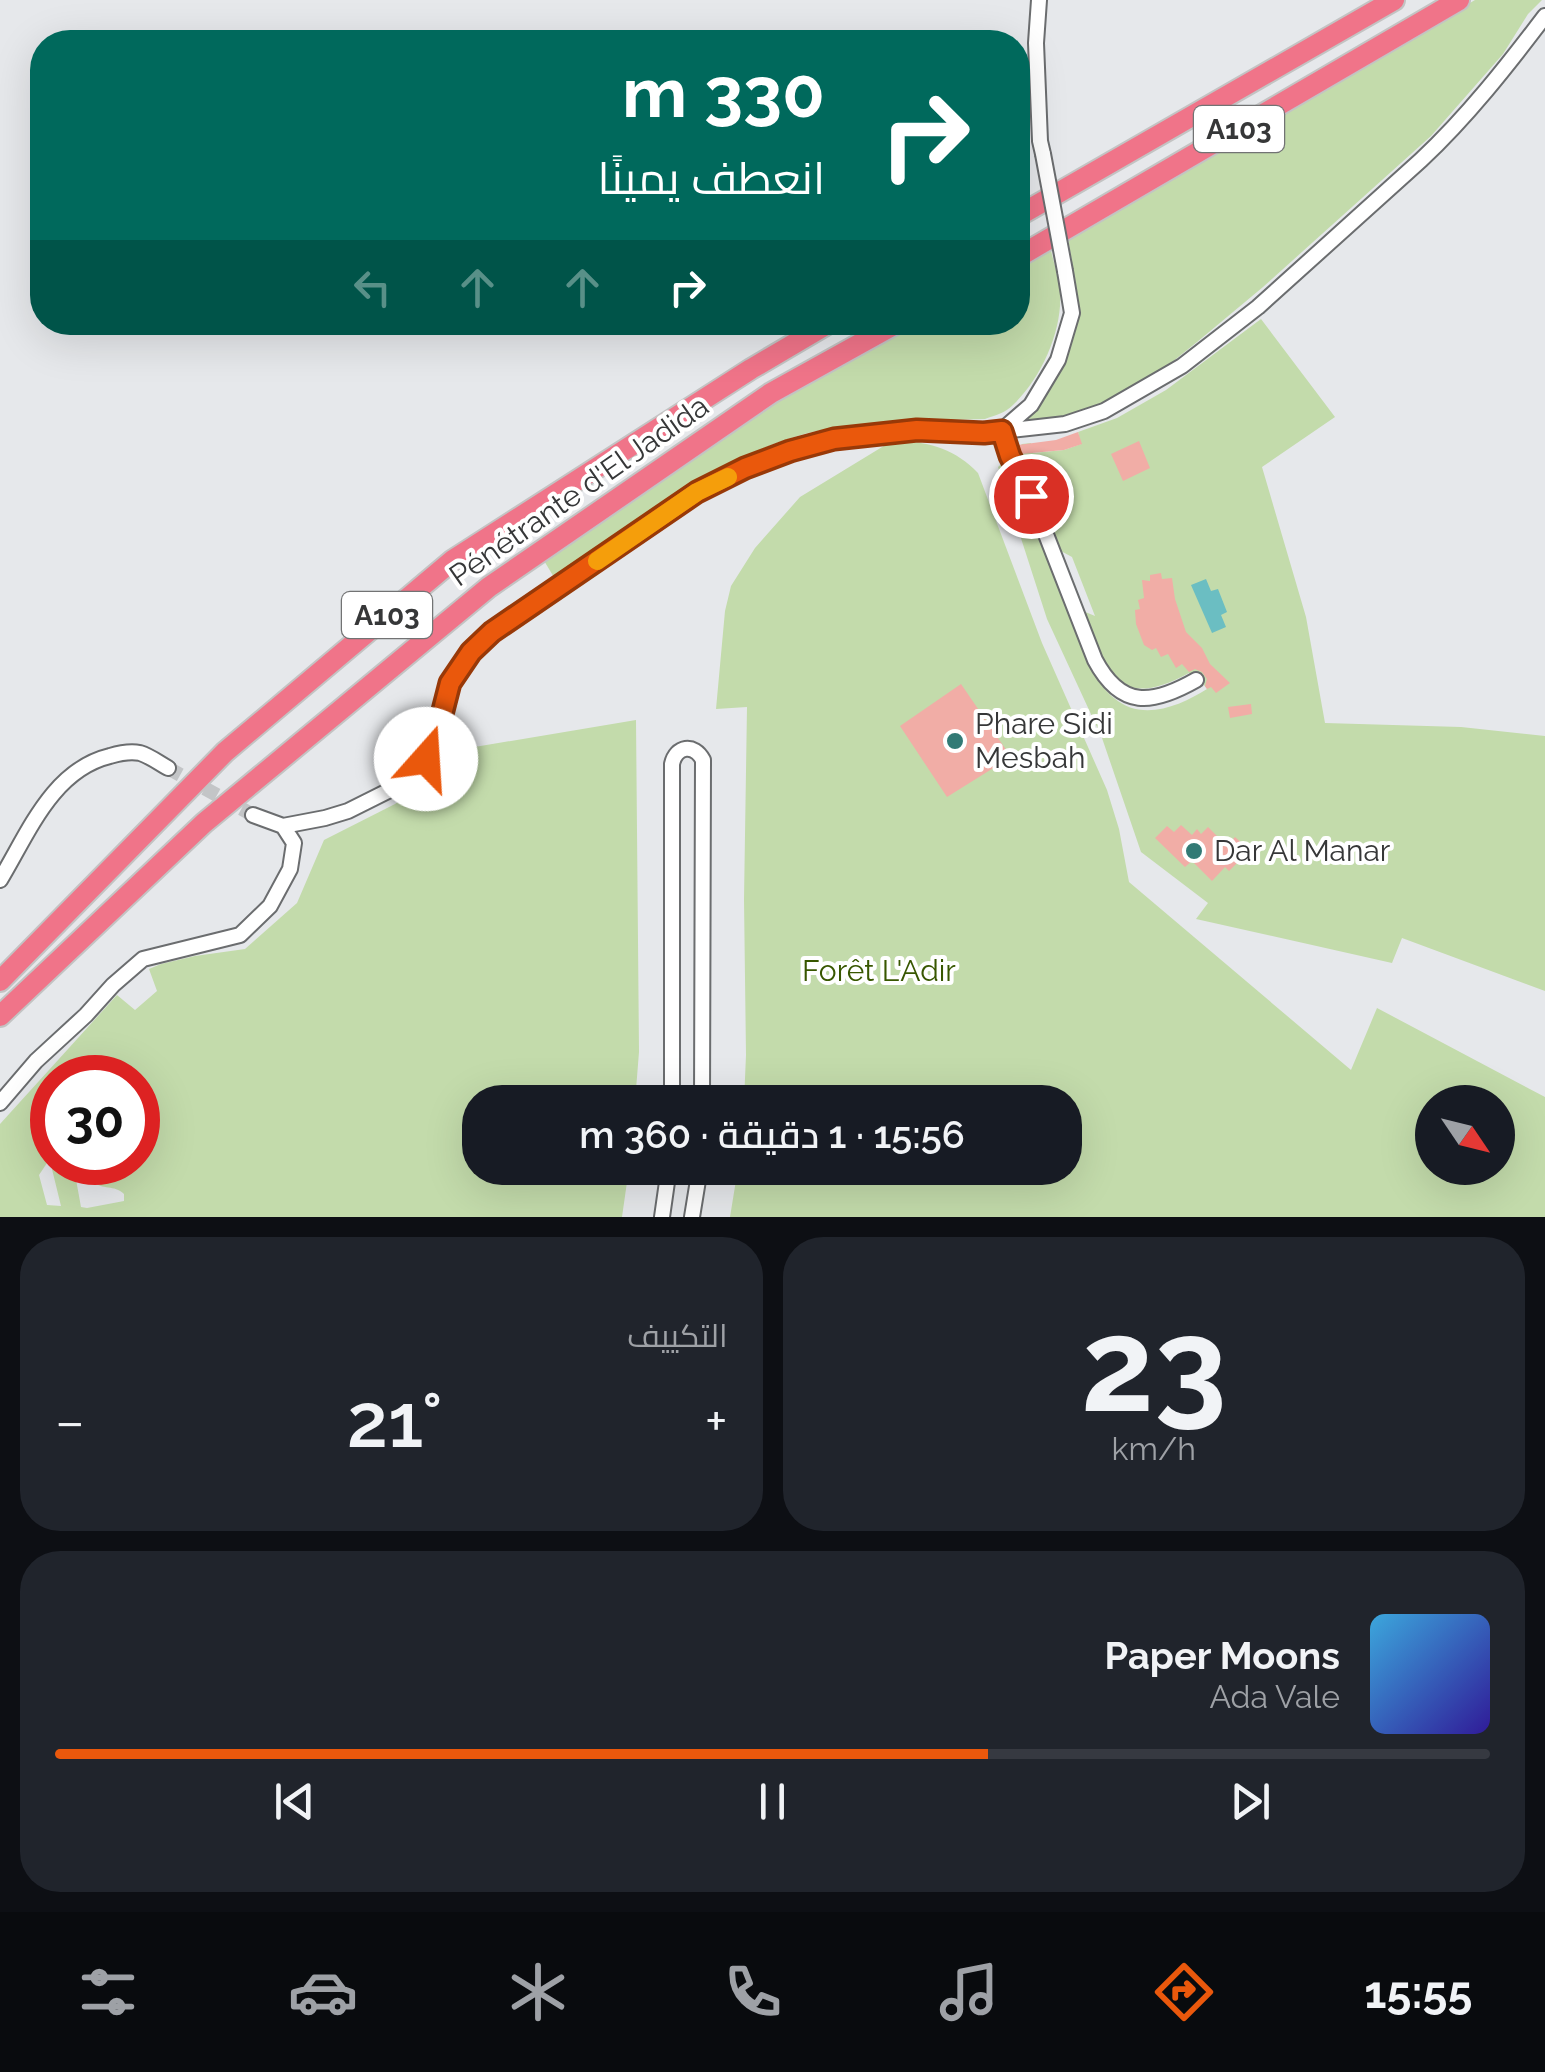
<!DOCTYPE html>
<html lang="ar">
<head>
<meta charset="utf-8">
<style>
  body { margin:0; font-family:Raleway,Cairo,sans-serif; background:#20242c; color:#f1f3f6; direction:rtl; height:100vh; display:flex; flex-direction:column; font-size:38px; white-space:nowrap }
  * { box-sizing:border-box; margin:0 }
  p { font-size:32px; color:#9ea1a6 }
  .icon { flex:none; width:55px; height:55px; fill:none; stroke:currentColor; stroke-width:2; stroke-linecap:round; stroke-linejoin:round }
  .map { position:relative; height:1217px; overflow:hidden; direction:ltr }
  .details { display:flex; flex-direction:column; gap:20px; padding:20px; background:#0d0f14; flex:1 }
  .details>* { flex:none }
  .top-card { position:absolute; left:30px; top:30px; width:1000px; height:305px; border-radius:40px; box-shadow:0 10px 40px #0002; direction:rtl; background:#00695c; color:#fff; overflow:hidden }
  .needle { width:65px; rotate:125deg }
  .tools { position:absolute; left:1415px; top:1085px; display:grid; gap:20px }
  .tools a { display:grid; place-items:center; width:100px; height:100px; border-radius:50%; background:#171b24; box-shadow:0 10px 40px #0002; font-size:50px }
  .speed { position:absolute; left:30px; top:1055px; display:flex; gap:20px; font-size:50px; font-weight:700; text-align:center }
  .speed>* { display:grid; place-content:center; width:130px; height:130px; border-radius:50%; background:#171b24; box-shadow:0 10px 40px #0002; line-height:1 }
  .speed .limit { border:15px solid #d22; background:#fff; color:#111 }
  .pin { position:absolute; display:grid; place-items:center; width:85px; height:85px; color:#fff; margin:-42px; border:5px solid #fff; border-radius:50%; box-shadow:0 2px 10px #0007 }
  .me { position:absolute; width:110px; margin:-55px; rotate:19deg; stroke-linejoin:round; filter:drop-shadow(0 0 8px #0008) }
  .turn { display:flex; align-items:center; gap:35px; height:210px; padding:0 40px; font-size:45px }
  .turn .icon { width:130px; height:130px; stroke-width:2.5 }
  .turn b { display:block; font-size:70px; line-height:85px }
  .lanes { display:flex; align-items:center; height:95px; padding:0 40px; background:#0003; justify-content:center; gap:50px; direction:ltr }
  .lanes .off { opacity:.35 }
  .big { font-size:75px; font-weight:600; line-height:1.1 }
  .details .widget { flex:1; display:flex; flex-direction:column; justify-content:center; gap:15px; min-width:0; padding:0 35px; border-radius:40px; background:#20242c }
  .details .dial { align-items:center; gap:0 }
  .dial b { font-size:130px; line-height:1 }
  .song { display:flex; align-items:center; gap:30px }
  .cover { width:120px; height:120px; border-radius:15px; background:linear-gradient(135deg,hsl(200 70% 55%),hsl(250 70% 35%)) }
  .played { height:10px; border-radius:5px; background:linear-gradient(90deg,#ea580c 65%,#363941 65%) }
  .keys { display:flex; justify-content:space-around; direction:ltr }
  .heat { display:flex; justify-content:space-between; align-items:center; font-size:55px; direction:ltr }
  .details .tiles { flex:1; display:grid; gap:20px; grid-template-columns:1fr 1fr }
  .widget:last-child { grid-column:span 2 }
  .trip { position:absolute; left:462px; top:1085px; width:620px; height:100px; border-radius:40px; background:#171b24; box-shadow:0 10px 40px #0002; font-weight:600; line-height:100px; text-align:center; direction:rtl }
  .menu { display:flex; height:160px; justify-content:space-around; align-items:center; background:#090b0e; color:#9ea1a6 }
  .menu .icon { width:70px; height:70px }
  .menu .selected { color:#ea580c }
  .menu b { font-size:45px; color:#f1f3f6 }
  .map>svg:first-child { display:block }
</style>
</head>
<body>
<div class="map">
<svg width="1545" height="1217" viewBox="0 0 1545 1217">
  <rect width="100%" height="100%" fill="#e6e8eb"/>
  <!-- green -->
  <path fill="#c3dbab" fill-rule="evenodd" d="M1475,0H1542L1528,14L1503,54L1431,136L1263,287L1197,342L1161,371L1122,394L1082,413L1055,421H1026L1076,323L1078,299L1068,238Z
    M1050,246C1053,261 1059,277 1060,292C1063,330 1041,379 1013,405C1005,413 996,415 985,419C932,421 875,419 822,430C784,437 748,454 714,472L555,579L543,559L778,398L913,323L1018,322V264Z
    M1261,319L1335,417L1262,467L1306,617L1325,723L1461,727L1545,736V991L1402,938L1392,963L1196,919L1208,903L1141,852L1102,738L1047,619L998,467L1006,460C1035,508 1052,563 1073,616C1083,642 1091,680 1114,698C1142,722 1180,706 1207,689L1201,681L1198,683L1189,673C1118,712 1105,673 1083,611L1095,616L1072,557L1059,550L1044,510L1054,513L1041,482L1026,476L1022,456L1015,451L1022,444L1031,443L1033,453L1064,450L1081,444L1078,432L1117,418L1166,390Z
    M900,441C931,442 956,450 978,473L1042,643L1107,790L1119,829L1129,882L1351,1070L1377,1008L1545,1097V1217H730L738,1168H1065V1102H744L746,1055L744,900L747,707L716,709L725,611L731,586L755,548L800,497L887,444ZM1432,1102H1498V1168H1432Z
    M636,720L639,1052L635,1102H480V1168H629L622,1217H0V1124L117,995L135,1010L157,991L149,969L161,964L195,956L245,949L297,903L324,840L395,804L423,784L436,768L445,752ZM52,1078H138V1162L90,1163L92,1181C103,1191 114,1184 124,1194V1201L87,1208L81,1207L73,1163L52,1162ZM49,1160L50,1161L61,1206L47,1205L39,1175Z"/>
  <!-- water -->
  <path fill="#6bbec2" d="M1206,579L1211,591L1218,589L1227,612L1221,615L1226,627L1212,633L1191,585Z"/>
  <!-- building -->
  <path fill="#f1ada6" d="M1078,432L1082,444L1064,450L1021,454L1018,445L1056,440Z
    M1139,441L1150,468L1123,481L1111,454Z
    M1161,573L1162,579L1172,578L1175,599L1186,632L1202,648L1210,664L1230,683L1216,693L1211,687L1207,689L1205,686L1207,679L1202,672L1195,669L1189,672L1182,664L1176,668L1168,654L1161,657L1156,648L1152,650L1144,645L1136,624L1135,610L1140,609L1138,600L1144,598L1142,580L1150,581V575Z
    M961,684L1011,757L947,797L900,726Z
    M1251,704L1252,714L1230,718L1228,707Z
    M1181,825L1192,835L1197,829L1201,834L1208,827L1227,846L1235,837L1246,847L1240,854L1243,857L1229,871L1225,867L1212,881L1192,861L1185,867L1155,838L1167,826L1174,832Z"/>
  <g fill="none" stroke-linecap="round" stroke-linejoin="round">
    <!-- minor-tunnel -->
    <path stroke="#c3c5c7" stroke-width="14" stroke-dasharray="14 7" stroke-linecap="butt" d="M168,768L253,815"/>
    <defs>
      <path id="minor" d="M1039,0L1036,43L1040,141L1043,154
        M1065,271L1072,313L1058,360L1031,405L1001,431L1010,455L1031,496L1095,660C1121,709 1152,705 1196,680
        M253,815L283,826L325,818L348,811L390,790L426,759L439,726L451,683L471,652L492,632L697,492L745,468L790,451L834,439L917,431L984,433L1065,424L1104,411L1182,366L1258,307L1421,160C1467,117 1507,66 1545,16
        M0,880C28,834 52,770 110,756C120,753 130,751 140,753C150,756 159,763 168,768
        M672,1102V764C676,746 694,743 703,760L702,1102
        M0,1103L36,1061L86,1015L113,985L143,959L240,935L270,906L290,869L294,843L283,826
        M662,1217L669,1168
        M692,1217L700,1168"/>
      <path id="highway" d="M1018,216L1394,0
        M1018,257L1459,0
        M0,981L225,752L453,560L751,369L831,322
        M0,1016L204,823L489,587L771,393L899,322"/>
    </defs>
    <!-- minor casing -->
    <use href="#minor" stroke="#6b6d6f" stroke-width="18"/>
    <!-- highway casing -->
    <use href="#highway" stroke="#c3c3c3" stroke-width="24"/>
    <!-- minor -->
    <use href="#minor" stroke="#fff" stroke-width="14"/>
    <!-- highway -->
    <use href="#highway" stroke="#f07489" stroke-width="20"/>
    <defs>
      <path id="minor-bridge" d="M1043,154L1065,271"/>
    </defs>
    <!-- minor-bridge casing -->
    <use href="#minor-bridge" stroke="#6b6d6f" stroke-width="18" stroke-linecap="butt"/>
    <!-- minor-bridge -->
    <use href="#minor-bridge" stroke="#fff" stroke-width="14"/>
  </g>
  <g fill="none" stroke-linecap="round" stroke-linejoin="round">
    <defs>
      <path id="route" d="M426,759L439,726L450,683L471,652L492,632L697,492L745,468L790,451L834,439L917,430L984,433L1002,431L1010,456L1031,496"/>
    </defs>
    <!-- route casing -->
    <use href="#route" stroke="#983908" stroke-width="25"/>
    <!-- route -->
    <use href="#route" stroke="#ea580c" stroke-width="18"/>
    <!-- slow -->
    <path stroke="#f59e0b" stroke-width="18" d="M597,561L697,492L728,477"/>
  </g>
  <!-- markers -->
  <g fill="#327a75" stroke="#fff" stroke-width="4">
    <circle cx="955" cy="741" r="10"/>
    <circle cx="1194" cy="851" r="10"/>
  </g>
  <g text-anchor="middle" stroke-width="8" stroke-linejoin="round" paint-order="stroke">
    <!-- shield labels -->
    <g fill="#fff" stroke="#727374" stroke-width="2.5">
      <rect x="1194" y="106" width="90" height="46" rx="8"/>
      <rect x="342" y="592" width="90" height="46" rx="8"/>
    </g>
    <g font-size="28" font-weight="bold" fill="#363738">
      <text x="1239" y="139">A103</text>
      <text x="387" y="625">A103</text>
    </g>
    <!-- street labels -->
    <g font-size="30" fill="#363738" stroke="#fff">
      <text transform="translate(579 491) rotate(-35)" y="10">Pénétrante d'El Jadida</text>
    </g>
    <!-- poi labels -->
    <g font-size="30" fill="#363738" stroke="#fff" text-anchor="start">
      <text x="975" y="734">Phare Sidi<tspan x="975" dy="34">Mesbah</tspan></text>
      <text x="1214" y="861">Dar Al Manar</text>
    </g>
    <!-- park labels -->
    <g font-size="30" fill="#385700" stroke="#fff">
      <text x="879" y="981">Forêt L'Adir</text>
    </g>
  </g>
</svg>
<div class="tools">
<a><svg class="needle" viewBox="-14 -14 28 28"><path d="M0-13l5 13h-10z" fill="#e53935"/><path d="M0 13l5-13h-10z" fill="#9ea1a6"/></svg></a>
</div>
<div class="speed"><div class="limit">30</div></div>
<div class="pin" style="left:1031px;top:496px;background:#d93025"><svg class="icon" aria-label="arrive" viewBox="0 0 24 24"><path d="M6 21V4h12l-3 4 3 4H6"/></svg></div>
<svg class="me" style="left:426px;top:759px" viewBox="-20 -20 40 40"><circle r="19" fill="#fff"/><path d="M0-13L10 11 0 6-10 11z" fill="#ea580c"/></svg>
<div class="trip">15:56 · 1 دقيقة · 360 m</div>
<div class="top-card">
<div class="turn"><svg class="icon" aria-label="right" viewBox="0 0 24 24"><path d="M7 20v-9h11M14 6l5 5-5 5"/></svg><div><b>330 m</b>انعطف يمينًا</div></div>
<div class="lanes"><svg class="icon off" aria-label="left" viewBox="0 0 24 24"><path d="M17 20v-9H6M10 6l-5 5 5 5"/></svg><svg class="icon off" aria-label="ahead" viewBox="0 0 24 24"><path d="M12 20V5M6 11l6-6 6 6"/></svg><svg class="icon off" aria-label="ahead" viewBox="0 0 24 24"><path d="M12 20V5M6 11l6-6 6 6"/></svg><svg class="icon" aria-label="right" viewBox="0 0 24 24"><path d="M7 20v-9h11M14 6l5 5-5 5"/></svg></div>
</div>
</div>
<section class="details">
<div class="tiles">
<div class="widget dial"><b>23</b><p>km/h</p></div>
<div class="widget"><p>التكييف</p>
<div class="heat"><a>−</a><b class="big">21°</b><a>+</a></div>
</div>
<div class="widget">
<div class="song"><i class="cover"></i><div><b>Paper Moons</b><p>Ada Vale</p></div></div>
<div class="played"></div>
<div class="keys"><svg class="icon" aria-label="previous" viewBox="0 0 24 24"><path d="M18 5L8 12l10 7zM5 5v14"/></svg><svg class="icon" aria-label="pause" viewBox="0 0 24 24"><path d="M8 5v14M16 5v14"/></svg><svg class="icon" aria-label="next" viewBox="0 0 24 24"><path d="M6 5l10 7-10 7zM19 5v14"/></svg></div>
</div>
</div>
</section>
<nav class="menu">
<b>15:55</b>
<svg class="icon selected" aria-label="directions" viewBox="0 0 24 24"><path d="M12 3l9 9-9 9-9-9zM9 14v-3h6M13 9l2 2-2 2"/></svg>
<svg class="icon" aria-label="music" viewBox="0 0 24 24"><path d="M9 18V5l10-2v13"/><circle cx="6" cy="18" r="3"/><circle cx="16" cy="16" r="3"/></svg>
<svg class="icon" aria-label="phone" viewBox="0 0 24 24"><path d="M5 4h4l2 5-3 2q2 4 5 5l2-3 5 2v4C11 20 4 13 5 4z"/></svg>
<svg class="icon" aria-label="climate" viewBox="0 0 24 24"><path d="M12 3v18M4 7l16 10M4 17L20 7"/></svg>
<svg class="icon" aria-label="car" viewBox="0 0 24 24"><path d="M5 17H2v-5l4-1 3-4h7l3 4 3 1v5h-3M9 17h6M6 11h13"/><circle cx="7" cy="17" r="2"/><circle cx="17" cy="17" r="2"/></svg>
<svg class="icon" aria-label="filters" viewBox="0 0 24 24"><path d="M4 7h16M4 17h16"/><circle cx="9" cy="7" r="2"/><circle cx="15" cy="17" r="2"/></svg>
</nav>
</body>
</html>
